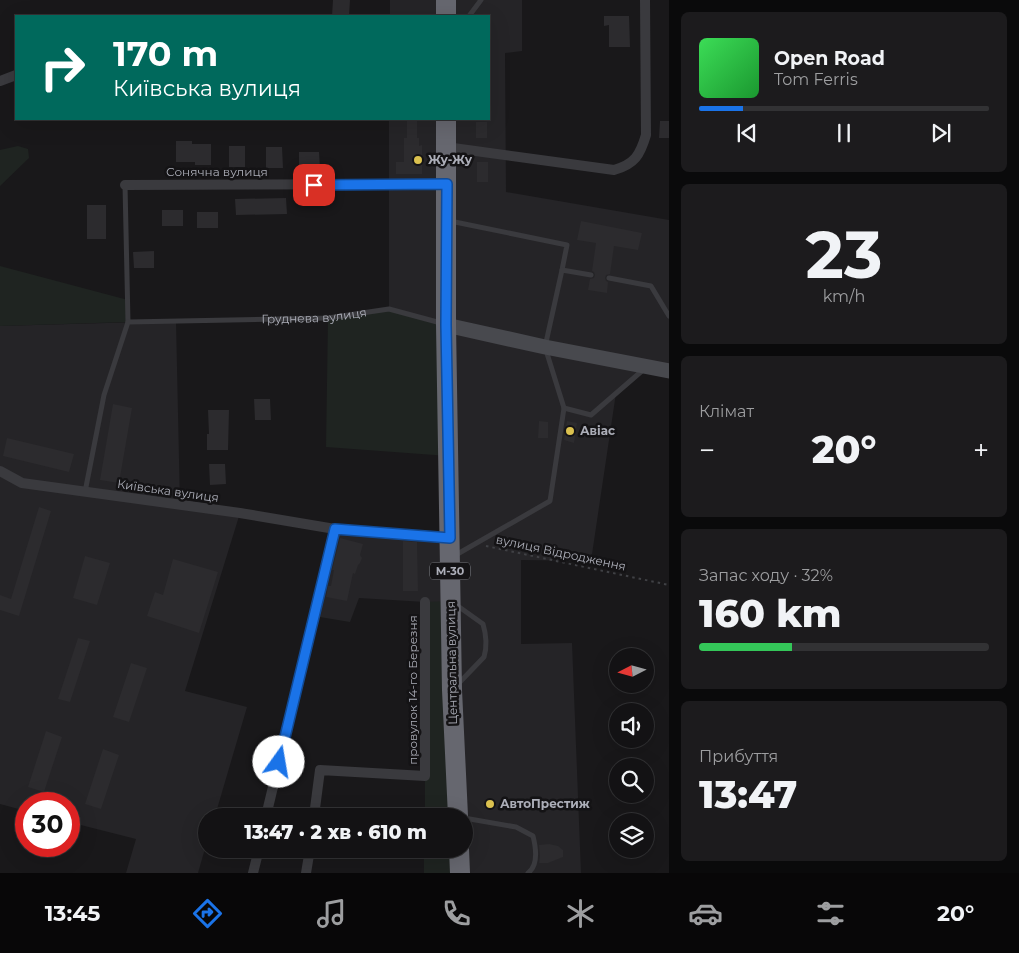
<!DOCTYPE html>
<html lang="uk">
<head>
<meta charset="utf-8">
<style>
  body { margin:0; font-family:Montserrat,sans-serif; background:#1c1b1d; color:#f1f3f6; height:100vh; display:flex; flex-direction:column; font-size:19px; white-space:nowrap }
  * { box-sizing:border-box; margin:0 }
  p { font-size:16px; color:#9d9ea0 }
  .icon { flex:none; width:28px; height:28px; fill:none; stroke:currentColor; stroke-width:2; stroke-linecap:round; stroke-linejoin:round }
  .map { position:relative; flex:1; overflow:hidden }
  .panel { display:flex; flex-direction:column; gap:12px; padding:12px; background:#0a0a0b; width:350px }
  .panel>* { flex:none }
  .banner { position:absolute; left:15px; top:15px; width:475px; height:105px; border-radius:0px; box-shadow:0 5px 20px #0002,0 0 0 1px #323234; background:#00695c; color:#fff; overflow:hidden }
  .needle { width:32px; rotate:264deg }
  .controls { position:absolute; left:609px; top:648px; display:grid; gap:10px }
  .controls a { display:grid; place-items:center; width:45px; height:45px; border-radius:50%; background:#131214; box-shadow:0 5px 20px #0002,0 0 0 1px #323234; font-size:25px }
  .speed { position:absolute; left:15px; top:792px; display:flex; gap:10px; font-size:25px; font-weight:700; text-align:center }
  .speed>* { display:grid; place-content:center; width:65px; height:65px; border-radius:50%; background:#131214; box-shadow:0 5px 20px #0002,0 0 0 1px #323234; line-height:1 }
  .speed .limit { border:8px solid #d22; background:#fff; color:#111 }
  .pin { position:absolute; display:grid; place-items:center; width:42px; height:42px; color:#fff; margin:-21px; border-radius:10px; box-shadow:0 2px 8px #0006 }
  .me { position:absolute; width:55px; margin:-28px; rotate:13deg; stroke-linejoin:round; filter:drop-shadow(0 0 4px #0008) }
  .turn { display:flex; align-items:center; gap:18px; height:105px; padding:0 15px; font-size:22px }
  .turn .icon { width:65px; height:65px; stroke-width:2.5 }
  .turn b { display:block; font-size:35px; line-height:42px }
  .big { font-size:38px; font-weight:800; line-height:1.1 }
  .panel .tile { flex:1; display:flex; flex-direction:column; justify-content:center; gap:8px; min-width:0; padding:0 18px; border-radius:8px; background:#1c1b1d }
  .panel .dial { align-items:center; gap:0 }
  .dial b { font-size:65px; line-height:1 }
  .song { display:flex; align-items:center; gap:15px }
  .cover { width:60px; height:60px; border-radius:8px; background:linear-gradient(135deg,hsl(130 70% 55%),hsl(130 70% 35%)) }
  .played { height:5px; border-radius:2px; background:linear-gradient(90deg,#1a73e8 15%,#323234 15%) }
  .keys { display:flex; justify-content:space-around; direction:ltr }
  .heat { display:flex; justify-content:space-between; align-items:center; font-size:28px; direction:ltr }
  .charge { height:8px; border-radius:4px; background:linear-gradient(90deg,#34c759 32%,#323234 0) }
  .trip { position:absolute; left:198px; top:808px; width:275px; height:50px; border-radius:25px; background:#131214; box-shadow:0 5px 20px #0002,0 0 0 1px #323234; font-weight:800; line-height:50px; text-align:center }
  .dock { display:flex; height:80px; justify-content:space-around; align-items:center; background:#080708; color:#9d9ea0 }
  .dock .icon { width:35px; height:35px }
  .dock .on { color:#1a73e8 }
  .dock b { font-size:22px; color:#f1f3f6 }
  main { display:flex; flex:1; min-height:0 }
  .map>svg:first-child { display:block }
</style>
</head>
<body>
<main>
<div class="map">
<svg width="669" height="873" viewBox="0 0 669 873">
  <rect width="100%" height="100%" fill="#19181a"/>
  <!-- built -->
  <path fill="#252427" d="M390,0H522V51L505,53L506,192L669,220V371L647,367L616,393L591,561L521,560V644L572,643L581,873H460L464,849V816L425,602L359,598L350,622L314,616L335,529L449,538L446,325L389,309V119H489V16H390Z
    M176,321L180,505L240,513L185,691L247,707L215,816H206V845L198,873H126L136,839L69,822V804H26V811L0,804V326Z"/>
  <!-- green -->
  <path fill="#1f2421" d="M18,146L28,149L29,158L0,186V150Z
    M0,266L128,300V322L0,326Z
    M389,309L446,325L448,456L326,447L328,318Z
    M450,601L458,816H425V602Z
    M424,849H459L460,873H424Z"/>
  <!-- building -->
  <path fill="#2c2b2e" d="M333,0H350L349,16H332Z
    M604,16H629L630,47H609V25L604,26Z
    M407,119H417V138H419V146L422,145V174H396V162H404V138H407Z
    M660,121H669V138H659Z
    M476,122H487V138H476Z
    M176,141H192V144H211V165H195V162H176Z
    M229,146H245V167H229Z
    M266,147H282L283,168H266Z
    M299,152H319L320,168H299Z
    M477,162H488V182H477Z
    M286,198L287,214L236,215L235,199Z
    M87,205H106V239H87Z
    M162,210H183V226H162Z
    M197,212H218V228H197Z
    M581,221L642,233L638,250L614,246L610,274L606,275L605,278L606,281L608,282L607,293L588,290L590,279L594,278L595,275L594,272L592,271L596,243L577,240Z
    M154,251V268H134L133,252Z
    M254,399H270L271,420H255Z
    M113,404L132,408L119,483L100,480Z
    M208,410H229L228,450H207V434H209Z
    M539,421L548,422V438H538Z
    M567,421L577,423L574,443L564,440Z
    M7,438L74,454L69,472L3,456Z
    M209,464H225L226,484L210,485Z
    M39,507L51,511L19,616L0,610V595L11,599Z
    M340,538L363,544L360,555L362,558L360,563L358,565L355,574L353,573L347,601L326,597L328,586H331L334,570H332Z
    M403,541L417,542L418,591H403Z
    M85,556L110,563L97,605L73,598Z
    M173,559L218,572L199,633L147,616L155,592L163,595Z
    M78,638L90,641L70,702L58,699Z
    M131,663L147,668L129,722L113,717Z
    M46,731L62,737L44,792L28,787Z
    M103,749L119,755L101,809L85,804Z
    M549,844L558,846L563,850V857L548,863H539L540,856L539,845Z"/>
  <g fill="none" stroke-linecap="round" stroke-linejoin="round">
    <!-- path -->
    <path stroke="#404145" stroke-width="2" stroke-dasharray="2.5 4" stroke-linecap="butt" d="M486,546L669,585"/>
    <!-- lane -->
    <g stroke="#3a3a3e" stroke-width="5">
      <path d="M469,16L481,0"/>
      <path d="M125,185L128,322"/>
      <path d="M450,221L567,245L562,270"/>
      <path d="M609,278L651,286L669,316"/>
      <path d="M564,408L591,415L643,370"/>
      <path id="s1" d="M85,492L104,395L128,322L328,318L389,309L441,323"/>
      <path d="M454,556L550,501L564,408L545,347L562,270L591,275"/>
      <path d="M455,604L483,624C486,634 487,647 484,657L459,683"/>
      <path d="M464,818L516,827L533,836C536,848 539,865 528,873"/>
    </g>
    <!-- street -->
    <path stroke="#3a3a3e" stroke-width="10" d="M0,81L16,75
      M446,147L614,170C635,164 640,155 646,135L645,0
      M125,185L447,184
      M0,471L22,483L240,513L335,529L449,538
      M266,816L335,529
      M314,816L320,770L425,776V602
      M253,873L259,849
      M306,873L310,849"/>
    <!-- secondary -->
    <path stroke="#48494e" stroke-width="15" d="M446,325L545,347L669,371"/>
    <!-- highway -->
    <path stroke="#66676f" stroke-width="20" d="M446,0V16
      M446,119V325L452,690L458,816
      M459,849L460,873"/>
  </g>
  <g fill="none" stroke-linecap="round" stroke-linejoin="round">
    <defs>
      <path id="route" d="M279,762L335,529L450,538L446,325L447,184L314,185"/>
    </defs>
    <!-- route casing -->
    <use href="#route" stroke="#114b97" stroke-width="12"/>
    <!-- route -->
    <use href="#route" stroke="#1a73e8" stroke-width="9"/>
  </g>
  <!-- markers -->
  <g fill="#dbc14f" stroke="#141315" stroke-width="2">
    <circle cx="418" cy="160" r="5"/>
    <circle cx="570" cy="431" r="5"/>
    <circle cx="490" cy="804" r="5"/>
  </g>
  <g text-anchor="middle" stroke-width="5" stroke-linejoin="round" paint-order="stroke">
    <!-- shield labels -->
    <rect fill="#141315" stroke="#7e8087" stroke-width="1" x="430" y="562.5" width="40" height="17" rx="4"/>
    <g font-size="11" font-weight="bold" fill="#acaeb8">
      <text x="450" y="575">М-30</text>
    </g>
    <!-- poi labels -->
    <g font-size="12" font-weight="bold" fill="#acaeb8" stroke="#141315" text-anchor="start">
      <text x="428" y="164">Жу-Жу</text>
      <text x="580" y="435">Авіас</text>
      <text x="500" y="808">АвтоПрестиж</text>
    </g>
    <!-- street labels -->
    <g font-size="12" fill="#acaeb8" stroke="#141315">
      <text x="217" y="176">Сонячна вулиця</text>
      <text dy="4" stroke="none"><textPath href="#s1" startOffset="362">Груднева вулиця</textPath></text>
      <text transform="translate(168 491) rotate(8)" y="4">Київська вулиця</text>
      <text transform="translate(561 553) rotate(12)" y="4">вулиця Відродження</text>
      <text transform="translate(452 663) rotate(-91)" y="4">Центральна вулиця</text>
      <text transform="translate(413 690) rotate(-90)" y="4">провулок 14-го Березня</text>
    </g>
  </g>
</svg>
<div class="controls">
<a><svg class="needle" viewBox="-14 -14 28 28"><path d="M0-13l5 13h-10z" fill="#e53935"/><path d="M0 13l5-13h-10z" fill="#9d9ea0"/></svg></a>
<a><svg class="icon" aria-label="sound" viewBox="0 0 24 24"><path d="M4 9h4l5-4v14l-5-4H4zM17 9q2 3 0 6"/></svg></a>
<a><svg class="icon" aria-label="search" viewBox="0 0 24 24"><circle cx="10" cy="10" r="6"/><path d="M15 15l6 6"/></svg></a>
<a><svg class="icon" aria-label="layers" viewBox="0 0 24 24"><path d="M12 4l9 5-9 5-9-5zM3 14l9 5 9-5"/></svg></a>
</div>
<div class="speed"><div class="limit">30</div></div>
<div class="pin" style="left:314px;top:185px;background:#d93025"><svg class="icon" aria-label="arrive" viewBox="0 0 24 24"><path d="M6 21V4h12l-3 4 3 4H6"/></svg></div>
<svg class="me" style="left:279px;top:762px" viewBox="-20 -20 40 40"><circle r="19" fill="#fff"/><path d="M0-13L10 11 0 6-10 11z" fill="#1a73e8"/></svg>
<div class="trip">13:47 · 2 хв · 610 m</div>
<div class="banner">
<div class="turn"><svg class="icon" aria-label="right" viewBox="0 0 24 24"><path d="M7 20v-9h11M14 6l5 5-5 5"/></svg><div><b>170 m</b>Київська вулиця</div></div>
</div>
</div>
<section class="panel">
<div class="tile">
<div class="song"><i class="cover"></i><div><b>Open Road</b><p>Tom Ferris</p></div></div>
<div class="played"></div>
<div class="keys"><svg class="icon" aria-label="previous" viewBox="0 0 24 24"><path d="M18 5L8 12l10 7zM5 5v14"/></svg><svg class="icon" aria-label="pause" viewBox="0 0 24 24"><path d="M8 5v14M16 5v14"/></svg><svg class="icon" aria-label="next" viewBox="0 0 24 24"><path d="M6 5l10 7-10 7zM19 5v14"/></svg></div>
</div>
<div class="tile dial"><b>23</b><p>km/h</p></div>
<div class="tile"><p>Клімат</p>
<div class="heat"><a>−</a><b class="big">20°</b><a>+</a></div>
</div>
<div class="tile"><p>Запас ходу · 32%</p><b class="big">160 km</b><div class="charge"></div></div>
<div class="tile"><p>Прибуття</p><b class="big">13:47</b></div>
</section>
</main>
<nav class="dock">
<b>13:45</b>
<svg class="icon on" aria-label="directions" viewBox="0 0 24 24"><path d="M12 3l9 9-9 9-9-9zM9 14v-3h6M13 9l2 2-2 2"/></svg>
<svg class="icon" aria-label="music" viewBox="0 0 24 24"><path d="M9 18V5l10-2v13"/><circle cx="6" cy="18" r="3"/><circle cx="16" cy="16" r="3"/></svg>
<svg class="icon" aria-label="phone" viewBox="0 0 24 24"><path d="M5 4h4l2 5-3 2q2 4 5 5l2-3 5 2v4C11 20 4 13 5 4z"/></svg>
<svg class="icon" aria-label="climate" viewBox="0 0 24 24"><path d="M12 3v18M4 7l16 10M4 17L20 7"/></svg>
<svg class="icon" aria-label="car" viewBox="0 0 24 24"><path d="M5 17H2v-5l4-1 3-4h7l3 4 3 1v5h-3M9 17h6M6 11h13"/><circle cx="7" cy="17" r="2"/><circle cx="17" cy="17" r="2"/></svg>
<svg class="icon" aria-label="filters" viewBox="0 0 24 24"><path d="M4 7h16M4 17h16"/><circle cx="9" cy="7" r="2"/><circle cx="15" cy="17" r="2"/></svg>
<b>20°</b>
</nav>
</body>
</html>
